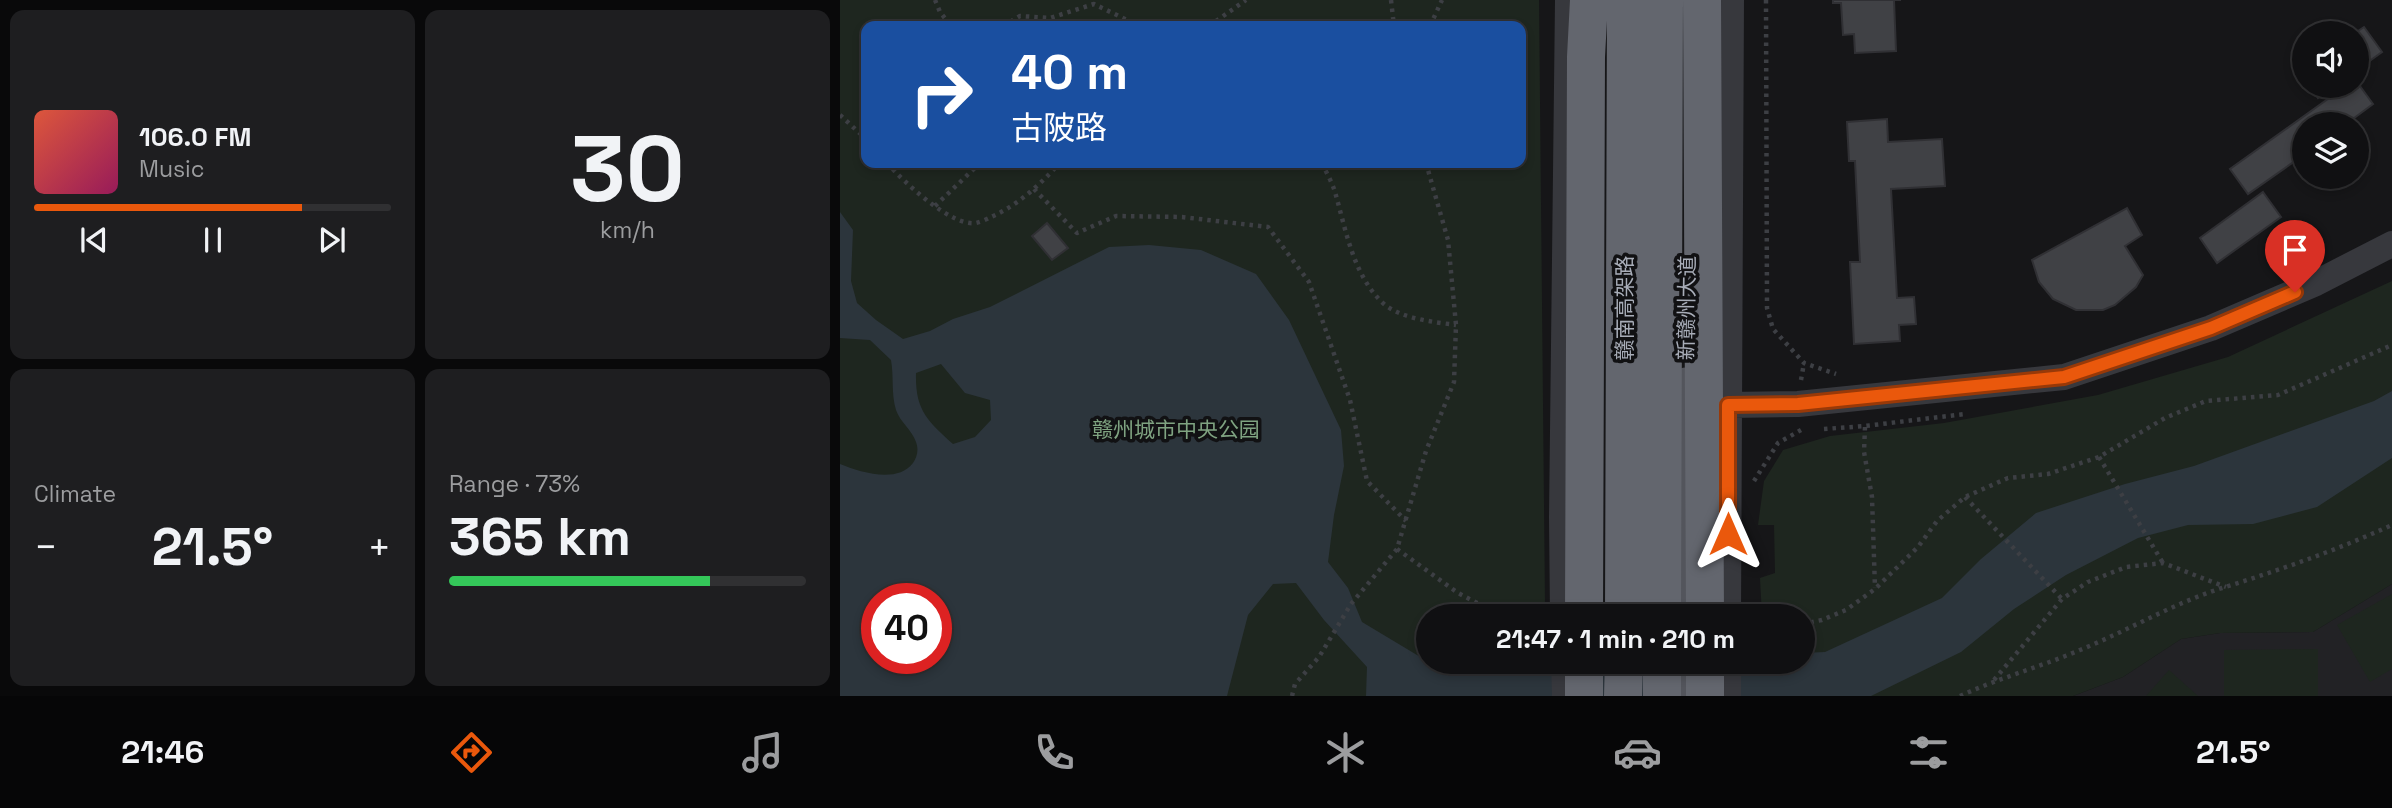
<!DOCTYPE html>
<html lang="en">
<head>
<meta charset="utf-8">
<style>
  body { margin:0; font-family:"Space Grotesk","Noto Sans SC",sans-serif; background:#1e1e20; color:#f1f3f6; height:100vh; display:flex; flex-direction:column; font-size:26px; white-space:nowrap }
  * { box-sizing:border-box; margin:0 }
  p { font-size:23px; color:#9c9d9f }
  .icon { flex:none; width:38px; height:38px; fill:none; stroke:currentColor; stroke-width:2; stroke-linecap:round; stroke-linejoin:round }
  .map { position:relative; flex:1; overflow:hidden }
  .side { display:flex; flex-direction:column; gap:10px; padding:10px; background:#09090a; width:840px }
  .side>* { flex:none }
  .top-card { position:absolute; left:21px; top:21px; width:665px; height:147px; border-radius:14px; box-shadow:0 4px 10px #0003,0 0 0 2px #303032; background:#1a4fa0; color:#fff; overflow:hidden }
  .controls { position:absolute; left:1452px; top:21px; display:grid; gap:14px }
  .controls a { display:grid; place-items:center; width:77px; height:77px; border-radius:50%; background:#101012; box-shadow:0 4px 10px #0003,0 0 0 2px #303032; font-size:35px }
  .speed { position:absolute; left:21px; top:583px; display:flex; gap:14px; font-size:35px; font-weight:700; text-align:center }
  .speed>* { display:grid; place-content:center; width:91px; height:91px; border-radius:50%; background:#101012; box-shadow:0 4px 10px #0003,0 0 0 2px #303032; line-height:1 }
  .speed .limit { border:10px solid #d22; background:#fff; color:#111 }
  .pin { position:absolute; display:grid; place-items:center; width:60px; height:60px; color:#fff; margin:-72px -30px; border-radius:50% 50% 50% 0; rotate:-45deg; box-shadow:0 0 7px #0007 }
  .pin .icon { rotate:45deg }
  .me { position:absolute; width:77px; margin:-38px; rotate:0deg; stroke-linejoin:round; filter:drop-shadow(0 0 5px #0008) }
  .turn { display:flex; align-items:center; gap:24px; height:147px; padding:0 35px; font-size:32px }
  .turn .icon { width:91px; height:91px; stroke-width:2.5 }
  .turn b { display:block; font-size:49px; line-height:60px }
  .big { font-size:52px; font-weight:600; line-height:1.1 }
  .side .tile { flex:1; display:flex; flex-direction:column; justify-content:center; gap:10px; min-width:0; padding:0 24px; border-radius:14px; background:#1e1e20 }
  .side .dial { align-items:center; gap:0 }
  .dial b { font-size:91px; line-height:1 }
  .song { display:flex; align-items:center; gap:21px }
  .cover { width:84px; height:84px; border-radius:10px; background:linear-gradient(135deg,hsl(10 70% 55%),hsl(330 70% 35%)) }
  .played { height:7px; border-radius:4px; background:linear-gradient(90deg,#ea580c 75%,#303032 75%) }
  .keys { display:flex; justify-content:space-around; direction:ltr }
  .heat { display:flex; justify-content:space-between; align-items:center; font-size:38px; direction:ltr }
  .charge { height:10px; border-radius:5px; background:linear-gradient(90deg,#34c759 73%,#303032 0) }
  .side .tiles { flex:1; display:grid; gap:10px; grid-template-columns:repeat(2,1fr) }
  .trip { position:absolute; left:576px; top:604px; width:399px; height:70px; border-radius:35px; background:#101012; box-shadow:0 4px 10px #0003,0 0 0 2px #303032; font-weight:600; line-height:70px; text-align:center }
  .menu { display:flex; height:112px; justify-content:space-around; align-items:center; background:#060607; color:#9c9d9f }
  .menu .icon { width:49px; height:49px }
  .menu .current { color:#ea580c }
  .menu b { font-size:32px; color:#f1f3f6 }
  main { display:flex; flex:1; min-height:0 }
  .map>svg:first-child { display:block }
</style>
</head>
<body>
<main>
<section class="side">
<div class="tiles">
<div class="tile">
<div class="song"><i class="cover"></i><div><b>106.0 FM</b><p>Music</p></div></div>
<div class="played"></div>
<div class="keys"><svg class="icon" aria-label="previous" viewBox="0 0 24 24"><path d="M18 5L8 12l10 7zM5 5v14"/></svg><svg class="icon" aria-label="pause" viewBox="0 0 24 24"><path d="M8 5v14M16 5v14"/></svg><svg class="icon" aria-label="next" viewBox="0 0 24 24"><path d="M6 5l10 7-10 7zM19 5v14"/></svg></div>
</div>
<div class="tile dial"><b>30</b><p>km/h</p></div>
<div class="tile"><p>Climate</p>
<div class="heat"><a>−</a><b class="big">21.5°</b><a>+</a></div>
</div>
<div class="tile"><p>Range · 73%</p><b class="big">365 km</b><div class="charge"></div></div>
</div>
</section>
<div class="map">
<svg width="1552" height="696" viewBox="0 0 1552 696">
  <rect width="100%" height="100%" fill="#161618"/>
  <!-- built -->
  <path fill="#222225" d="M1552,584V696H1233L1283,677L1341,639L1380,633L1473,632Z"/>
  <!-- green -->
  <path fill="#1e261f" fill-rule="evenodd" d="M0,0H699L705,604L866,616H588V662H962V616H922L920,578L935,573L934,525H918L924,481L943,450L990,436L1104,423L1258,395L1388,357L1552,281V584L1473,632L1380,633L1341,639L1283,677L1233,696H0ZM26,26H681V163H26ZM37,598H96V658H37Z
    M1552,594V669L1530,682L1497,625Z
    M1478,649V696H1384V650Z
    M1329,670L1358,696H1306Z"/>
  <!-- water -->
  <path fill="#2c353c" fill-rule="evenodd" d="M0,212L13,230L11,281L17,303L36,320L63,339L90,331L113,319L150,307L269,247L309,245L361,250L416,274L449,320L501,430L504,466L494,515L488,562L508,588L522,622L582,658L588,659V662L632,665L642,662H962L963,653L985,652L1102,598L1141,559L1196,513L1285,484L1354,466L1534,401L1552,391V458L1477,507L1413,524L1348,525L1298,538L1226,575L1174,609L1121,652L1031,696H526L527,667L484,620L456,583L433,584L408,615L387,696H0V464C20,472 57,484 73,463C77,457 79,450 76,442C72,430 60,422 56,410C51,393 54,377 51,360L30,340L0,338ZM101,364L125,393L150,400L151,420L135,437L113,444C87,420 75,410 76,373ZM37,598H96V658H37Z"/>
  <!-- building -->
  <path fill="#404145" stroke="#303034" stroke-width="2" d="M993,0H1061H1054L1056,51L1015,53L1014,34L1003,35L1001,3H993Z
    M1524,27L1542,52L1517,70V33H1515Z
    M1517,82L1533,104L1506,124H1465V154L1408,194L1390,169L1506,86H1517Z
    M1470,86H1495L1478,98Z
    M1047,119L1048,142L1102,139L1105,186L1051,189L1057,298L1074,297L1076,324L1059,325L1060,341L1014,344L1010,262H1020L1015,161H1009L1007,122Z
    M1423,192L1441,217L1377,263L1360,238Z
    M1287,208L1302,235L1285,246L1303,275L1296,287L1275,305L1263,310H1236L1213,299L1199,282L1192,260Z
    M207,223L228,248L212,260L192,236Z"/>
  <g fill="none" stroke-linecap="round" stroke-linejoin="round">
    <!-- path -->
    <path stroke="#3d3f44" stroke-width="4.5" stroke-dasharray="3.5 5" stroke-linecap="butt" d="M95,0L100,12L111,26
      M551,0L554,26
      M926,0L927,308L933,329L964,363L996,374
      M163,26L180,16L210,18L254,4L289,21L308,26
      M369,26L406,0
      M590,26L602,0
      M0,115L26,139
      M47,163C63,181 111,227 136,223C141,222 147,219 151,217C180,204 199,185 220,163
      M482,163C486,172 492,182 495,192C506,230 513,276 544,304C562,319 594,322 616,325
      M194,189L237,233L276,216L342,217L428,227L469,282L510,400L527,481L566,521
      M95,206L140,163
      M961,380L964,363
      M1025,427L1024,452L1032,497L1035,588
      M984,429L1025,426L1125,414
      M1259,457L1323,563
      M914,481L938,443L961,430
      M1125,497L1222,599
      M557,549L618,593L662,616
      M962,624L982,620L1006,610L1035,589L1078,547L1097,521L1125,497L1168,478L1208,474L1259,457L1325,418L1366,401L1438,395L1552,345
      M1154,680L1222,599L1248,582L1286,567L1323,563L1386,587
      M452,696L455,684L479,657L511,604L557,549L586,451L614,382L616,325L608,240L586,163
      M1120,696C1159,678 1200,667 1240,650C1287,631 1332,604 1382,588C1440,570 1497,550 1552,525"/>
    <!-- minor -->
    <path stroke="#37383d" stroke-width="26" d="M888,405L958,404L1224,377L1371,328L1476,283L1552,244
      M723,616L722,517L728,0
      M888,616L891,0
      M724,662L725,696
      M888,662V696"/>
    <!-- major -->
    <path stroke="#53555c" stroke-width="33" d="M844,616L846,384
      M844,662V696"/>
    <!-- highway -->
    <path stroke="#63666e" stroke-width="38" d="M862,0L865,616
      M744,616L746,57L749,0
      M784,616L786,0
      M822,616L824,0
      M865,662V696
      M744,696V662
      M783,696L784,662
      M822,696V662"/>
  </g>
  <g fill="none" stroke-linecap="round" stroke-linejoin="round">
    <defs>
      <path id="route" d="M888,534V405L958,404L1224,377L1371,328L1455,292"/>
    </defs>
    <!-- route casing -->
    <use href="#route" stroke="#983908" stroke-width="18"/>
    <!-- route -->
    <use href="#route" stroke="#ea580c" stroke-width="12"/>
  </g>
  <g text-anchor="middle" stroke-width="7" stroke-linejoin="round" paint-order="stroke">
    <!-- street labels -->
    <g font-size="21" fill="#a8adb8" stroke="#111113">
      <text transform="translate(785 308) rotate(-90)" y="7">赣南高架路</text>
      <text transform="translate(847 308) rotate(-89)" y="7">新赣州大道</text>
    </g>
    <!-- park labels -->
    <g font-size="21" fill="#7fa381" stroke="#111113">
      <text x="336" y="437">赣州城市中央公园</text>
    </g>
  </g>
</svg>
<div class="controls">
<a><svg class="icon" aria-label="sound" viewBox="0 0 24 24"><path d="M4 9h4l5-4v14l-5-4H4zM17 9q2 3 0 6"/></svg></a>
<a><svg class="icon" aria-label="layers" viewBox="0 0 24 24"><path d="M12 4l9 5-9 5-9-5zM3 14l9 5 9-5"/></svg></a>
</div>
<div class="speed"><div class="limit">40</div></div>
<div class="pin" style="left:1455px;top:292px;background:#d93025"><svg class="icon" aria-label="arrive" viewBox="0 0 24 24"><path d="M6 21V4h12l-3 4 3 4H6"/></svg></div>
<svg class="me" style="left:888px;top:534px" viewBox="-20 -20 40 40"><path d="M0-17L14 15 0 8-14 15z" fill="#ea580c" stroke="#fff" stroke-width="4"/></svg>
<div class="trip">21:47 · 1 min · 210 m</div>
<div class="top-card">
<div class="turn"><svg class="icon" aria-label="right" viewBox="0 0 24 24"><path d="M7 20v-9h11M14 6l5 5-5 5"/></svg><div><b>40 m</b>古陂路</div></div>
</div>
</div>
</main>
<nav class="menu">
<b>21:46</b>
<svg class="icon current" aria-label="directions" viewBox="0 0 24 24"><path d="M12 3l9 9-9 9-9-9zM9 14v-3h6M13 9l2 2-2 2"/></svg>
<svg class="icon" aria-label="music" viewBox="0 0 24 24"><path d="M9 18V5l10-2v13"/><circle cx="6" cy="18" r="3"/><circle cx="16" cy="16" r="3"/></svg>
<svg class="icon" aria-label="phone" viewBox="0 0 24 24"><path d="M5 4h4l2 5-3 2q2 4 5 5l2-3 5 2v4C11 20 4 13 5 4z"/></svg>
<svg class="icon" aria-label="climate" viewBox="0 0 24 24"><path d="M12 3v18M4 7l16 10M4 17L20 7"/></svg>
<svg class="icon" aria-label="car" viewBox="0 0 24 24"><path d="M5 17H2v-5l4-1 3-4h7l3 4 3 1v5h-3M9 17h6M6 11h13"/><circle cx="7" cy="17" r="2"/><circle cx="17" cy="17" r="2"/></svg>
<svg class="icon" aria-label="filters" viewBox="0 0 24 24"><path d="M4 7h16M4 17h16"/><circle cx="9" cy="7" r="2"/><circle cx="15" cy="17" r="2"/></svg>
<b>21.5°</b>
</nav>
</body>
</html>
